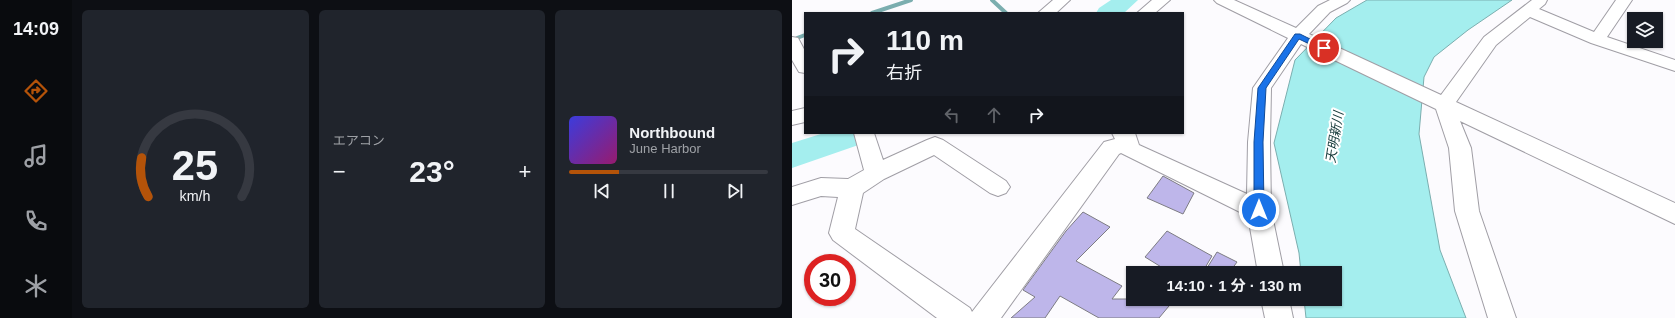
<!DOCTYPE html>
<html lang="ja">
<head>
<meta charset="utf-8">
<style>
  body { margin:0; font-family:Helvetica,"Noto Sans JP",sans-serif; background:#20242c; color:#f1f3f6; height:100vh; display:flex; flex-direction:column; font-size:15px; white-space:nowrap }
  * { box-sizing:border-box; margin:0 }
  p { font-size:13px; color:#9ea1a6 }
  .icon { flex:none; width:22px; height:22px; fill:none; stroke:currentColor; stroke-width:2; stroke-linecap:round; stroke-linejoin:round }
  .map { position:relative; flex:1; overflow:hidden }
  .side { display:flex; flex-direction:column; gap:10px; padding:10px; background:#0d0f14; width:720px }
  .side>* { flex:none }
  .top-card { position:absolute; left:12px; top:12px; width:380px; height:122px; border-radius:0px; box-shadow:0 1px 3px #0004; background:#171b24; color:#f1f3f6; overflow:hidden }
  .controls { position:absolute; left:835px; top:12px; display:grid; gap:8px }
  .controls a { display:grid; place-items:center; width:36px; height:36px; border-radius:0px; background:#171b24; box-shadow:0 1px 3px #0004; font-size:20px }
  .speed { position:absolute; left:12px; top:254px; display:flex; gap:8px; font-size:20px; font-weight:700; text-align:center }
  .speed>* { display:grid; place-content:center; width:52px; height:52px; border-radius:50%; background:#171b24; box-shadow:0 1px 3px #0004; line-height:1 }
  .speed .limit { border:6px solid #d22; background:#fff; color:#111 }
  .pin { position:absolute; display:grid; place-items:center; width:34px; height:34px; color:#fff; margin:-17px; border:2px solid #fff; border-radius:50%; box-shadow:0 1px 4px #0007 }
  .me { position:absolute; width:44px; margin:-22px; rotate:0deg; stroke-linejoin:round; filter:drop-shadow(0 0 3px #0008) }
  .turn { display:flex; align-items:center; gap:14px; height:84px; padding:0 16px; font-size:18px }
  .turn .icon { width:52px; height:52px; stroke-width:2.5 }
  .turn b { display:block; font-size:28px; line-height:34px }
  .lanes { display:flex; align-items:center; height:38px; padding:0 16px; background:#0003; justify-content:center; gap:20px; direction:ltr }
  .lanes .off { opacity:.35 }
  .big { font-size:30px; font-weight:700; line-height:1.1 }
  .side .widget { flex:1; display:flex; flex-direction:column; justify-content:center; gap:6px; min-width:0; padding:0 14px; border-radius:6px; background:#20242c }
  .side .dial { align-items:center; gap:0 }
  .dial svg { height:104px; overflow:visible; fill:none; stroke:#363941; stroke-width:7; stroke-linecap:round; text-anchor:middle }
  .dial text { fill:#f1f3f6; stroke:none }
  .song { display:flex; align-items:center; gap:12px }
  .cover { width:48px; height:48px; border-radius:6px; background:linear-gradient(135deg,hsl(240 70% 55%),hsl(320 70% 35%)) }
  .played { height:4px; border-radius:2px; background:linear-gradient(90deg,#b45309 25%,#363941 25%) }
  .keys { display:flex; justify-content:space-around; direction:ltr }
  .heat { display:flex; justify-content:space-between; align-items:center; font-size:22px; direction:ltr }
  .side .tiles { flex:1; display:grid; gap:10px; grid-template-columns:repeat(3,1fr) }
  .trip { position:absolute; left:334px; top:266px; width:216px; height:40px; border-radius:0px; background:#171b24; box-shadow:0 1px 3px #0004; font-weight:700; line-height:40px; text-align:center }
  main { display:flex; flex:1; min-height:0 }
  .dock { display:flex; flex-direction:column; width:72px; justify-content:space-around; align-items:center; background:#090b0e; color:#9ea1a6 }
  .dock .icon { width:28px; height:28px }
  .dock .on { color:#b45309 }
  .dock b { font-size:18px; color:#f1f3f6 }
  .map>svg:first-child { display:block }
</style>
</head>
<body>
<main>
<nav class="dock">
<b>14:09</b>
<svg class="icon on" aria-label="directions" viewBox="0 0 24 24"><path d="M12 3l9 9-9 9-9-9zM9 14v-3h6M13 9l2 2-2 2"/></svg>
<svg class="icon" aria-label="music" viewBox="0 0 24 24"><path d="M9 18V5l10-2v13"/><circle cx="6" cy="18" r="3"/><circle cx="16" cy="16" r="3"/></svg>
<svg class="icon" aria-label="phone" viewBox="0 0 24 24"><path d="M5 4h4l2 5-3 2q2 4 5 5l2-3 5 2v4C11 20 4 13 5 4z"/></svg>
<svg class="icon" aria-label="climate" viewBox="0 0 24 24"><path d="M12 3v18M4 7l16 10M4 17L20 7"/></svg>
</nav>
<section class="side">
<div class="tiles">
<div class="widget dial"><svg viewBox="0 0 100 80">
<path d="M14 69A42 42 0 1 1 86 69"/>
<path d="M14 69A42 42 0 0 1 9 39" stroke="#b45309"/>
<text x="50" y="56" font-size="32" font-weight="700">25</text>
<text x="50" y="72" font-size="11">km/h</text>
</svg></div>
<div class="widget"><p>エアコン</p>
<div class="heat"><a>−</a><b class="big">23°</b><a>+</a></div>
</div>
<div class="widget">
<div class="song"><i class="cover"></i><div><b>Northbound</b><p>June Harbor</p></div></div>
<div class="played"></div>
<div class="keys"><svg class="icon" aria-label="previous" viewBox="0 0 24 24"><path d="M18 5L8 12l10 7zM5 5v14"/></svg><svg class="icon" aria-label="pause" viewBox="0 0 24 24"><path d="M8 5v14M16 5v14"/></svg><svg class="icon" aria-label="next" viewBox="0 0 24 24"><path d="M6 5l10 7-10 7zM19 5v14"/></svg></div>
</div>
</div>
</section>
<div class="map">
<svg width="883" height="318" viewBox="0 0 883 318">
  <rect width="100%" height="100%" fill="#fcfbfe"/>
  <!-- water -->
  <path fill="#a4eeee" stroke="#7baeaf" d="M575,0H720L676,30L642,57L632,77L627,134L648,250L674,318H514L512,299H543V273H509L507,253L482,143L503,60L544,18Z"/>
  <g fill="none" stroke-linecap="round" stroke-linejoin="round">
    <!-- stream -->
    <path stroke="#7baeaf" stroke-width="4" d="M200,0L214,13
      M80,13L119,0
      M5,38L13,35"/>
    <!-- river -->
    <path fill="#a4eeee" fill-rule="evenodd" d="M319,0H346L332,13H304L307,8Z
      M32,133H83L78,141L0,168V143Z"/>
  </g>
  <!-- building -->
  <path fill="#beb6ea" stroke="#7d7c83" d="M371,176L402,193L391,214L355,198Z
    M291,212L318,227L284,261L330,286L320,299H366L377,306L367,318H307L268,296L253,318H219L243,297L231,290L274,231Z
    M375,231L420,256L410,273H379L353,257Z
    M425,252L445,262L437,273H424L415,268Z"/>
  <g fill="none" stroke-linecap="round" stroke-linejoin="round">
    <defs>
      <path id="minor" d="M261,0H278L264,13H246Z
        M360,0H378L363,13H345Z
        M422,0H442L504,28L526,6L538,0H558L555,3L538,12L517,34L649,95L692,37L740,0H755L753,4L747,9L802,32L824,0H840L815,37L883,60V71L799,43L738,17L704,45L664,102L883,203V224L668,121L679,148L687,211L724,318H696L663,211L657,148L644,109L509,44L479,88L478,142L479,210L492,273H466L456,216L329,153L327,154L209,318H145L41,240L37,233L46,197L29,196L0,205V187L29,178L56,179L72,170L62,133H82L91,160L135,140L143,137L151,140L214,181L218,187L214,193L206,196L198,193L142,155L92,179L71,193L63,229L178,308L180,312L312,142L323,139L320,133H343L347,145L455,194L456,142L461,88L496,38L425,3Z
        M0,37L6,38L13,51V73L7,72L0,60Z
        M13,108V122L0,125V111Z
        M469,299H497L501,318H473Z"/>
    </defs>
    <!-- minor casing -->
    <use href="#minor" stroke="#a09ea5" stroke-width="2"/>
    <!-- minor -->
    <use href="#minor" fill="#fff" fill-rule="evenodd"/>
  </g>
  <!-- route -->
  <path fill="#1a73e8" stroke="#114b97" d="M503,34H508L536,48L530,50L507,39L474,88L471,142L472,210L467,214L462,210V142L466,88Z"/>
  <g text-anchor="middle" stroke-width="4" stroke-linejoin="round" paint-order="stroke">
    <!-- water labels -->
    <g font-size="13" font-style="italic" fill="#143939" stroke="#fff">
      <text transform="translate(542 137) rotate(-81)" y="5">天明新川</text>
    </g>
  </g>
</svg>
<div class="controls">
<a><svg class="icon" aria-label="layers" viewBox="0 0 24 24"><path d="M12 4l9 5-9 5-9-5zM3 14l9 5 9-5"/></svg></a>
</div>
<div class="speed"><div class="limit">30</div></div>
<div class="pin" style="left:532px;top:48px;background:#d93025"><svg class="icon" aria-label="arrive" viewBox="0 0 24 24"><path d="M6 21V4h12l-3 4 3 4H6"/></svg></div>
<svg class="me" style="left:467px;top:210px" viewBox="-20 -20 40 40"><circle r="17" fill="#1a73e8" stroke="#fff" stroke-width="3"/><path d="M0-11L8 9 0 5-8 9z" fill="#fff"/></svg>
<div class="trip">14:10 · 1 分 · 130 m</div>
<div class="top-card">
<div class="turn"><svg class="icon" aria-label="right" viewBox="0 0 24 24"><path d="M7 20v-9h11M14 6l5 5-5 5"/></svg><div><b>110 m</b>右折</div></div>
<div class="lanes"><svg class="icon off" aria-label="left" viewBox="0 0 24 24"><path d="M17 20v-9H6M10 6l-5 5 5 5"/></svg><svg class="icon off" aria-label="ahead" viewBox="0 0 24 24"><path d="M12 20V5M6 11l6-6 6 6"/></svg><svg class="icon" aria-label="right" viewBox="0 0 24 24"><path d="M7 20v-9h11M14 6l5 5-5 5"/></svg></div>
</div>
</div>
</main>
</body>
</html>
